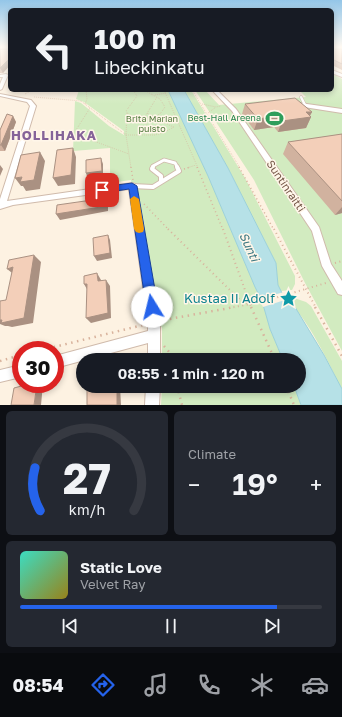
<!DOCTYPE html>
<html lang="en">
<head>
<meta charset="utf-8">
<style>
  body { margin:0; font-family:"Golos Text",sans-serif; background:#242831; color:#f1f3f6; height:100vh; display:flex; flex-direction:column; font-size:15px; white-space:nowrap }
  * { box-sizing:border-box; margin:0 }
  p { font-size:13px; color:#9ea1a6 }
  .icon { flex:none; width:22px; height:22px; fill:none; stroke:currentColor; stroke-width:2; stroke-linecap:round; stroke-linejoin:round }
  .map { position:relative; height:405px; overflow:hidden }
  .sheet { display:flex; flex-direction:column; gap:6px; padding:6px; background:#0d0f14; flex:1 }
  .sheet>* { flex:none }
  .guide { position:absolute; left:8px; top:8px; width:326px; height:84px; border-radius:6px; box-shadow:0 2px 6px #0003; background:#171b24; color:#f1f3f6; overflow:hidden }
  .speed { position:absolute; left:12px; top:341px; display:flex; gap:8px; font-size:20px; font-weight:700; text-align:center }
  .speed>* { display:grid; place-content:center; width:52px; height:52px; border-radius:50%; background:#171b24; box-shadow:0 2px 6px #0003; line-height:1 }
  .speed .limit { border:6px solid #d22; background:#fff; color:#111 }
  .pin { position:absolute; display:grid; place-items:center; width:34px; height:34px; color:#fff; margin:-17px; border-radius:8px; box-shadow:0 2px 6px #0006 }
  .me { position:absolute; width:44px; margin:-22px; rotate:351deg; stroke-linejoin:round; filter:drop-shadow(0 0 3px #0008) }
  .turn { display:flex; align-items:center; gap:14px; height:84px; padding:0 20px; font-size:18px }
  .turn .icon { width:52px; height:52px; stroke-width:2.5 }
  .turn b { display:block; font-size:28px; line-height:34px }
  .big { font-size:30px; font-weight:600; line-height:1.1 }
  .sheet .tile { flex:1; display:flex; flex-direction:column; justify-content:center; gap:6px; min-width:0; padding:0 14px; border-radius:6px; background:#242831 }
  .sheet .dial { align-items:center; gap:0 }
  .dial svg { height:104px; overflow:visible; fill:none; stroke:#363941; stroke-width:7; stroke-linecap:round; text-anchor:middle }
  .dial text { fill:#f1f3f6; stroke:none }
  .song { display:flex; align-items:center; gap:12px }
  .cover { width:48px; height:48px; border-radius:6px; background:linear-gradient(135deg,hsl(170 70% 55%),hsl(50 70% 35%)) }
  .played { height:4px; border-radius:2px; background:linear-gradient(90deg,#2563eb 85%,#363941 85%) }
  .keys { display:flex; justify-content:space-around; direction:ltr }
  .heat { display:flex; justify-content:space-between; align-items:center; font-size:22px; direction:ltr }
  .sheet .tiles { flex:1; display:grid; gap:6px; grid-template-columns:1fr 1fr }
  .tile:last-child { grid-column:span 2 }
  .trip { position:absolute; left:76px; top:353px; width:230px; height:40px; border-radius:20px; background:#171b24; box-shadow:0 2px 6px #0003; font-weight:600; line-height:40px; text-align:center }
  .tab-bar { display:flex; height:64px; justify-content:space-around; align-items:center; background:#090b0e; color:#9ea1a6 }
  .tab-bar .icon { width:28px; height:28px }
  .tab-bar .active { color:#2563eb }
  .tab-bar b { font-size:18px; color:#f1f3f6 }
  .map>svg:first-child { display:block }
</style>
</head>
<body>
<div class="map">
<svg width="342" height="405" viewBox="0 0 342 405">
  <rect width="100%" height="100%" fill="#fdf2e2"/>
  <!-- green -->
  <path fill="#d2ebc0" d="M332,73L342,79V351L305,283L254,180L195,90H205L219,105L306,97L299,90H332Z
    M79,90H168L208,176L265,310L270,329L283,360H162V327L149,319L131,180L110,183V148L73,151L75,101L81,103L109,126L124,135V131L84,102L76,99Z
    M184,90H191L245,178L295,276V284L292,290L281,291L278,285L276,263L228,168Z
    M294,298L306,302L311,306L342,361V389C330,366 307,316 287,301Z
    M162,386H294L301,405H161Z"/>
  <!-- water -->
  <path fill="#b6e1e7" stroke="#9cd1d9" d="M168,90H184L228,168L276,263L278,285L283,295L287,301L295,307L324,355L342,389V405H301L294,386H299V360H283L270,329L262,301L255,287L208,176Z"/>
  <!-- pier -->
  <path fill="#fdf2e2" d="M284,292L288,299L263,307L259,299Z"/>
  <g fill="none" stroke-linecap="round" stroke-linejoin="round">
    <defs>
      <path id="service-far2" d="M301,97L305,105"/>
      <path id="service-far1" d="M152,168L153,166L164,160L175,163L178,168"/>
      <path id="service" d="M153,167L152,169L161,176V181
        M132,186L153,187L179,171L177,167"/>
      <path id="minor" d="M332,70L342,74V77L332,73Z
        M6,74L8,75L2,89L0,90V84L3,77H0V75Z
        M212,90H217L236,109L319,227L331,264L342,281V295L338,294L322,266L312,231L232,111Z
        M0,94L31,100L36,106L7,201L132,183L135,184L160,322V360H148V343L55,368V356L148,331V322L129,189L13,205L0,209V199L30,106L27,102L0,96Z
        M293,102L342,109V113L291,105V103Z
        M21,365V377L0,382V370Z
        M146,386H160L159,405H145Z"/>
    </defs>
    <!-- service-far2 casing -->
    <use href="#service-far2" stroke="#d0bbac" stroke-width="3.5"/>
    <!-- service-far1 casing -->
    <use href="#service-far1" stroke="#d0bbac" stroke-width="4.5"/>
    <!-- service casing -->
    <use href="#service" stroke="#d0bbac" stroke-width="6"/>
    <!-- minor casing -->
    <use href="#minor" stroke="#d0bbac" stroke-width="2"/>
    <!-- path-far3 -->
    <path stroke="#d8b29c" stroke-width="1" stroke-dasharray="0.5 1.5" stroke-linecap="butt" d="M144,90L160,99L165,107L160,114L151,118
      M164,90L198,168
      M192,90L240,168
      M25,94L32,90
      M155,95L166,93
      M34,97L81,101L126,135H155L163,133L174,127C168,125 162,121 156,119C145,116 133,122 126,111L137,96L133,90
      M85,104L87,99L86,90
      M202,104L216,107L221,106
      M90,108L76,130L80,136L129,154
      M127,113L126,135L131,168
      M147,113L154,117
      M208,113L216,107
      M155,134L143,120L157,97
      M187,168L196,165"/>
    <!-- path-far2 -->
    <path stroke="#d8b29c" stroke-width="1.5" stroke-dasharray="1 3" stroke-linecap="butt" d="M131,167L133,180
      M197,167L223,230
      M239,167L274,230
      M184,169L190,167
      M144,204L169,230"/>
    <!-- path-far1 -->
    <path stroke="#d8b29c" stroke-width="2" stroke-dasharray="1 3.5" stroke-linecap="butt" d="M168,229L240,300L250,304L252,308
      M223,229L250,304
      M274,229L316,308
      M335,263L342,261
      M229,308L261,302L326,283"/>
    <!-- path -->
    <path stroke="#d8b29c" stroke-width="2.5" stroke-dasharray="1.5 4.5" stroke-linecap="butt" d="M251,307L275,360
      M315,307L342,356
      M164,320L235,307
      M164,346L170,353L172,360
      M42,350L143,325
      M0,361L21,355
      M177,386L182,405
      M286,386L294,405"/>
    <!-- service-far2 -->
    <use href="#service-far2" stroke="#fff" stroke-width="2.5"/>
    <!-- service-far1 -->
    <use href="#service-far1" stroke="#fff" stroke-width="3"/>
    <!-- service -->
    <use href="#service" stroke="#fff" stroke-width="4"/>
    <!-- minor -->
    <use href="#minor" fill="#fff" fill-rule="evenodd"/>
  </g>
  <!-- wall -->
  <path fill="#d1b29f" d="M10,47V65L3,73H0V49H8Z
    M332,49H342V70L332,65Z
    M245,104L312,112L310,116L311,117L306,128L278,132L274,127L254,130L242,114Z
    M13,116L16,122L5,151H0V130Z
    M342,134V213L335,215L283,154L288,142Z"/>
  <!-- shaded-wall -->
  <path fill="#aa9182" d="M10,58V65L3,73L0,68Z
    M306,112H312L309,117H311L306,128L278,132L282,121Z
    M13,116L16,122L5,151L1,145Z
    M278,116L274,127L254,130L258,119Z
    M73,148L76,157L75,184L58,186L53,178Z
    M40,152L45,161L40,189L26,191L23,186H21L15,178L22,177Z
    M101,158L103,164V177L88,179L86,173Z
    M0,165L3,169L0,176Z
    M106,198L108,203V211L60,220L56,214Z
    M342,207V213L335,215Z
    M108,235L110,240L112,258L97,261L94,256Z
    M34,255L41,262L33,323L12,327L8,326H5L0,324V320Z
    M13,267L16,276L7,269Z
    M97,273L101,280V288L98,281Z
    M106,280L110,286L111,318L91,323L86,318Z
    M84,284H87L88,291Z
    M37,384H43L41,405H34Z
    M117,386H120L121,405H117Z"/>
  <!-- building -->
  <path fill="#f3cfb9" stroke="#aa9182" d="M10,47V58L0,68V49H8Z
    M332,49H342V64L332,59Z
    M295,98L312,112H306L311,117L282,121L278,116L258,119L245,104Z
    M7,114L13,116L1,145H0V130Z
    M342,134V201L288,142Z
    M73,148L71,175L53,178L57,150Z
    M40,152L34,180L20,182L22,177L15,178L21,155Z
    M101,158L102,171L86,173V160Z
    M106,198L107,206L56,214L57,205Z
    M108,235L110,253L94,256L93,238Z
    M34,255L24,318L1,323L2,320H0V301L6,300L13,267L7,269L9,260Z
    M97,273L98,281L106,280L108,313L86,318L87,284H84V276Z
    M29,384H37L34,405H11L14,388Z
    M87,386H117V405H87Z"/>
  <!-- sky -->
  <linearGradient id="sky" x2="0" y2="1"><stop stop-color="#94c6e8"/><stop offset="0.45" stop-color="#fef9f2"/><stop offset="1" stop-color="#fef9f2" stop-opacity="0"/></linearGradient>
  <rect width="342" height="104" fill="url(#sky)"/>
  <!-- route -->
  <path fill="#2563eb" stroke="#184099" d="M132,183L137,186L158,307L156,311L152,313L147,311L146,307L129,189L102,193L98,190L102,187Z"/>
  <!-- slow -->
  <path fill="#f59e0b" d="M134,196L139,199L144,229L143,232L139,233L136,232L134,229L130,199Z"/>
  <!-- icons -->
  <defs>
    <symbol id="stadium-bare" viewBox="-9 -9 18 18"><path d="M0-5a6.5 5 0 1 0 0 10a6.5 5 0 1 0 0-10ZM-3.5-1.8h7v3.6h-7Z" fill="#2e9e5b" stroke="#fff6e9" stroke-width="2.5" paint-order="stroke"/></symbol>
    <symbol id="sight-bare" viewBox="-9 -9 18 18"><path d="M0-6L1.8-2.2L6-1.7L2.9 1.2L3.7 5.4L0 3.3L-3.7 5.4L-2.9 1.2L-6-1.7L-1.8-2.2Z" fill="#0f9aa8" stroke="#fff6e9" stroke-width="2.5" paint-order="stroke"/></symbol>
  </defs>
  <g fill-rule="evenodd">
    <use href="#stadium-bare" x="262" y="106" width="25" height="25"/>
    <use href="#sight-bare" x="276" y="286" width="25" height="25"/>
  </g>
  <g text-anchor="middle" stroke-width="3" stroke-linejoin="round" paint-order="stroke">
    <!-- far-leisure labels -->
    <g font-size="9" fill="#27864d" stroke="#fff6e9" text-anchor="end">
      <text x="261" y="121">Best‑Hall Areena</text>
    </g>
    <!-- far-park labels -->
    <g font-size="9" fill="#537b3f" stroke="#fff6e9">
      <text x="152" y="122">Brita Marian<tspan x="152" dy="10">puisto</tspan></text>
    </g>
    <!-- street labels -->
    <g font-size="11" fill="#755748" stroke="#fff6e9">
      <text transform="translate(286 186) rotate(56)" y="4">Suntinraitti</text>
    </g>
    <!-- water labels -->
    <g font-size="12" font-style="italic" fill="#3e7983" stroke="#fff6e9">
      <text transform="translate(249 247) rotate(65)" y="4">Sunti</text>
    </g>
    <!-- far-district labels -->
    <g font-size="13" font-weight="bold" letter-spacing="1" fill="#856399" stroke="#fff6e9">
      <text x="54" y="140">HOLLIHAKA</text>
    </g>
    <!-- near-culture labels -->
    <g font-size="13" fill="#0d838f" stroke="#fff6e9" text-anchor="end">
      <text x="275" y="303">Kustaa II Adolf</text>
    </g>
  </g>
</svg>
<div class="speed"><div class="limit">30</div></div>
<div class="pin" style="left:102px;top:190px;background:#d93025"><svg class="icon" aria-label="arrive" viewBox="0 0 24 24"><path d="M6 21V4h12l-3 4 3 4H6"/></svg></div>
<svg class="me" style="left:152px;top:307px" viewBox="-20 -20 40 40"><circle r="19" fill="#fff"/><path d="M0-13L10 11 0 6-10 11z" fill="#2563eb"/></svg>
<div class="trip">08:55 · 1 min · 120 m</div>
<div class="guide">
<div class="turn"><svg class="icon" aria-label="left" viewBox="0 0 24 24"><path d="M17 20v-9H6M10 6l-5 5 5 5"/></svg><div><b>100 m</b>Libeckinkatu</div></div>
</div>
</div>
<section class="sheet">
<div class="tiles">
<div class="tile dial"><svg viewBox="0 0 100 80">
<path d="M14 69A42 42 0 1 1 86 69"/>
<path d="M14 69A42 42 0 0 1 10 36" stroke="#2563eb"/>
<text x="50" y="56" font-size="32" font-weight="700">27</text>
<text x="50" y="72" font-size="11">km/h</text>
</svg></div>
<div class="tile"><p>Climate</p>
<div class="heat"><a>−</a><b class="big">19°</b><a>+</a></div>
</div>
<div class="tile">
<div class="song"><i class="cover"></i><div><b>Static Love</b><p>Velvet Ray</p></div></div>
<div class="played"></div>
<div class="keys"><svg class="icon" aria-label="previous" viewBox="0 0 24 24"><path d="M18 5L8 12l10 7zM5 5v14"/></svg><svg class="icon" aria-label="pause" viewBox="0 0 24 24"><path d="M8 5v14M16 5v14"/></svg><svg class="icon" aria-label="next" viewBox="0 0 24 24"><path d="M6 5l10 7-10 7zM19 5v14"/></svg></div>
</div>
</div>
</section>
<nav class="tab-bar">
<b>08:54</b>
<svg class="icon active" aria-label="directions" viewBox="0 0 24 24"><path d="M12 3l9 9-9 9-9-9zM9 14v-3h6M13 9l2 2-2 2"/></svg>
<svg class="icon" aria-label="music" viewBox="0 0 24 24"><path d="M9 18V5l10-2v13"/><circle cx="6" cy="18" r="3"/><circle cx="16" cy="16" r="3"/></svg>
<svg class="icon" aria-label="phone" viewBox="0 0 24 24"><path d="M5 4h4l2 5-3 2q2 4 5 5l2-3 5 2v4C11 20 4 13 5 4z"/></svg>
<svg class="icon" aria-label="climate" viewBox="0 0 24 24"><path d="M12 3v18M4 7l16 10M4 17L20 7"/></svg>
<svg class="icon" aria-label="car" viewBox="0 0 24 24"><path d="M5 17H2v-5l4-1 3-4h7l3 4 3 1v5h-3M9 17h6M6 11h13"/><circle cx="7" cy="17" r="2"/><circle cx="17" cy="17" r="2"/></svg>
</nav>
</body>
</html>
